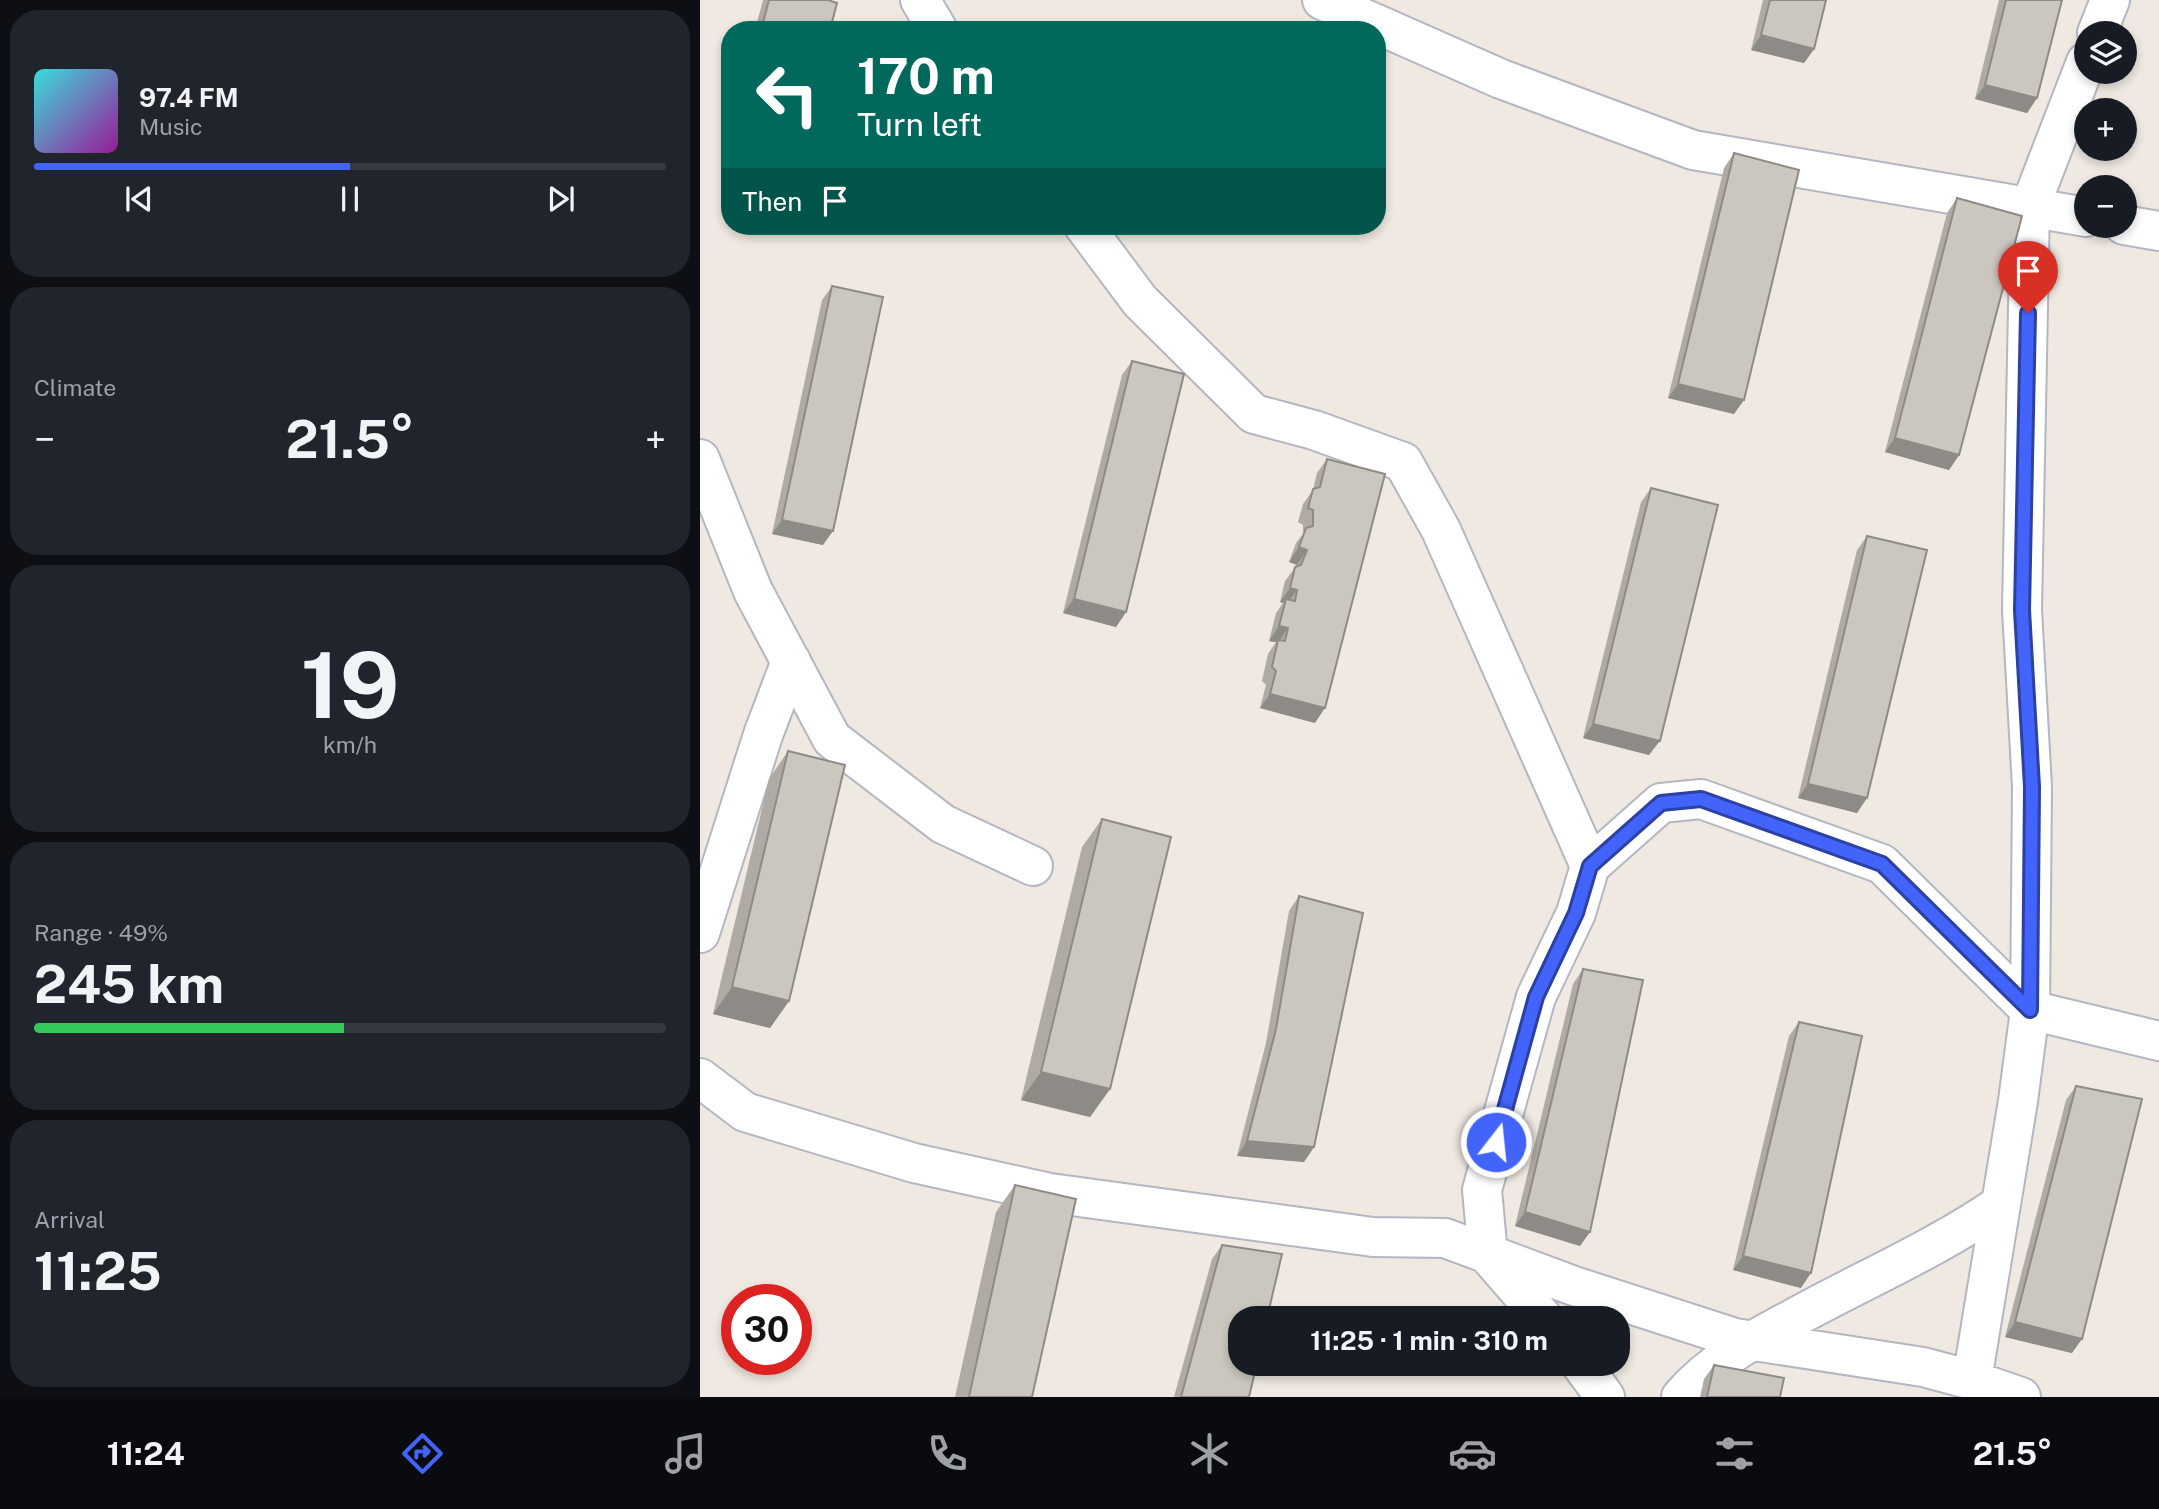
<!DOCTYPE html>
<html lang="en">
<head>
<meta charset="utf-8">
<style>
  body { margin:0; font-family:"Public Sans",sans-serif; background:#20242c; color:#f1f3f6; height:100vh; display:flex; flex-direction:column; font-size:26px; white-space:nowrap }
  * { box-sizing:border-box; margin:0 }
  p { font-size:23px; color:#9ea1a6 }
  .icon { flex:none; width:38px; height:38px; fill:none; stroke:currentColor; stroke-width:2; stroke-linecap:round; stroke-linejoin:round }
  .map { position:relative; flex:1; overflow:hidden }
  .drawer { display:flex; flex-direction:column; gap:10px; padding:10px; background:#0d0f14; width:700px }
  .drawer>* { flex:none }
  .banner { position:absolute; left:21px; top:21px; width:665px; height:214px; border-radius:28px; box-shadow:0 4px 10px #0003; background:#00695c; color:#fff; overflow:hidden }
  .controls { position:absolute; left:1374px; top:21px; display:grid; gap:14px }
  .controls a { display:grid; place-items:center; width:63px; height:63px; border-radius:50%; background:#171b24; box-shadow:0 4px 10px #0003; font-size:35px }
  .speed { position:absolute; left:21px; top:1284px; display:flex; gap:14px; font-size:35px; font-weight:700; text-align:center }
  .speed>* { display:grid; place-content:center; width:91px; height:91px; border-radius:50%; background:#171b24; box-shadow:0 4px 10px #0003; line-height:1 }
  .speed .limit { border:10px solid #d22; background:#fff; color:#111 }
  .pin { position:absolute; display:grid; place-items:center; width:60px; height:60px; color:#fff; margin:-72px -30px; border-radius:50% 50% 50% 0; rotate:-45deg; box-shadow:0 0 7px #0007 }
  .pin .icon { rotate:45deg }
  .me { position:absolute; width:77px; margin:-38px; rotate:16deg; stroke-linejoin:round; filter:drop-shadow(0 0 5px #0008) }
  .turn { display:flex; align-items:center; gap:24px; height:147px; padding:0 21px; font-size:32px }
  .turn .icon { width:91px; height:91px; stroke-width:2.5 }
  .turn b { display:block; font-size:49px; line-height:60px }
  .then { display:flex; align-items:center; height:66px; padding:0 21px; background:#0003; gap:14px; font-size:26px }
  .big { font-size:52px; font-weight:700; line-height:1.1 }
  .drawer .tile { flex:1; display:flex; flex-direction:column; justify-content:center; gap:10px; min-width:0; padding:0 24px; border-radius:28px; background:#20242c }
  .drawer .dial { align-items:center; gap:0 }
  .dial b { font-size:91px; line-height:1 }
  .song { display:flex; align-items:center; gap:21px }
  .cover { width:84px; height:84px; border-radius:10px; background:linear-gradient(135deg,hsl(180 70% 55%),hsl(300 70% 35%)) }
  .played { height:7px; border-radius:4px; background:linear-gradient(90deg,#4264fb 50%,#363941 50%) }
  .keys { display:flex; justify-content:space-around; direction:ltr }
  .heat { display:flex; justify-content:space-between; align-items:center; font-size:38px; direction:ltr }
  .charge { height:10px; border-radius:5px; background:linear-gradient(90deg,#34c759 49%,#363941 0) }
  .trip { position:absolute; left:528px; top:1306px; width:402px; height:70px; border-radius:28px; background:#171b24; box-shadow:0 4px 10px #0003; font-weight:700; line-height:70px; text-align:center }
  .menu { display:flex; height:112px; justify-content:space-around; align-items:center; background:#090b0e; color:#9ea1a6 }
  .menu .icon { width:49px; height:49px }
  .menu .on { color:#4264fb }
  .menu b { font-size:32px; color:#f1f3f6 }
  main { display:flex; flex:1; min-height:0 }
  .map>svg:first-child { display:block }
</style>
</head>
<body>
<main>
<section class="drawer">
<div class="tile">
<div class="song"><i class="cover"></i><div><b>97.4 FM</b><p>Music</p></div></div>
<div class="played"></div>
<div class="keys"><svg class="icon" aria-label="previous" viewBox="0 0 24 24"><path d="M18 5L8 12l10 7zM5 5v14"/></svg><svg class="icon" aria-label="pause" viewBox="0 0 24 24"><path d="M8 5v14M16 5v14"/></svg><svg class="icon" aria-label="next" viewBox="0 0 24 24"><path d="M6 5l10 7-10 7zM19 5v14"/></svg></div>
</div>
<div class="tile"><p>Climate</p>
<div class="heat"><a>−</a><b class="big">21.5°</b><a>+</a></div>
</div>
<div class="tile dial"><b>19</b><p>km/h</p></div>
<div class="tile"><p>Range · 49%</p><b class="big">245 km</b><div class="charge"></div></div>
<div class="tile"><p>Arrival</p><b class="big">11:25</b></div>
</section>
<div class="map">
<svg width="1459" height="1397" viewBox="0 0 1459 1397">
  <rect width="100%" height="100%" fill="#efe9e1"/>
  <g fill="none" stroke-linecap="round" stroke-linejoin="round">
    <defs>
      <path id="minor" d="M220,0L238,30
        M622,0L801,79L993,150L1386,217
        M1397,33L1410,0
        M1424,225L1459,231
        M384,226L440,301L554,414L614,430L703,462L741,530L890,866
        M0,459L53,591L132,739L243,824L333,866
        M0,933L63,735L91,661
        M0,1078L45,1112L214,1163L350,1193L673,1237L745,1238L874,1286L1035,1338L1223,1367L1272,1380
        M843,1318L788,1255L782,1190L836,997L876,913L890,866L961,803L1001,799L1182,864L1330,1010L1459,1041
        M880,1363L905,1397
        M981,1397C1011,1362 1054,1339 1094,1318C1163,1280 1236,1249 1301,1204
        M1321,1397L1272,1380L1318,1101L1330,1010L1332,787L1322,610L1330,207L1386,62"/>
    </defs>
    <!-- minor casing -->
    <use href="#minor" stroke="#b4b7c1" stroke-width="42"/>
    <!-- minor -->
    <use href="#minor" stroke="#fff" stroke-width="38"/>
  </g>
  <!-- wall -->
  <path fill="#afaba4" d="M63,0H128L130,30H55Z
    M1063,0H1126L1114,49L1104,63L1051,50Z
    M1299,0H1362L1337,98L1327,113L1275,99Z
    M1034,153V414L968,398L1024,168Z
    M1257,198L1259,455L1249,470L1185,452L1247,213Z
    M132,286L123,545L72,534L122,300Z
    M432,361L426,612L416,627L363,613L422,375Z
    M627,459L615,723L560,708L566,685L562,681L568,654L576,642L569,641L576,613L583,603L580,602L585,581L597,565L589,562L596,543L603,534V525L598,522L603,504L613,490L617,473Z
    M951,488L949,755L883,738L941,502Z
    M1167,536L1157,813L1098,798L1157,550Z
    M88,751L89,1001L70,1028L13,1014L69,779Z
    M402,819L410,1089L390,1117L321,1100L382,847Z
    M599,896L614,1147L604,1162L537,1156L566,1043L589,911Z
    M883,969L880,1246L815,1226L873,984Z
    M1099,1022L1101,1288L1033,1270L1089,1036Z
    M1376,1086L1372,1353L1305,1337L1366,1100Z
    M315,1185L332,1397H255L296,1212Z
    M522,1245L549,1397H474L512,1259Z
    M1014,1365L1080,1397H1000L1004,1379Z"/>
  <!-- shaded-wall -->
  <path fill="#8e8b86" d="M1061,35L1114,49L1104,63L1051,50Z
    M1285,85L1337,98L1327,113L1275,99Z
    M978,384L1044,400L1034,414L968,398Z
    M1195,438L1259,455L1249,470L1185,452Z
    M82,520L133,531L123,545L72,534Z
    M599,547L607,550L597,565L589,562Z
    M590,588L597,590L587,604L586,599L583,603L580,602Z
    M374,599L426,612L416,627L363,613Z
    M579,626L588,628L578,643V640L576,642L569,641Z
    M570,694L625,708L615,723L560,708Z
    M893,724L960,741L949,755L883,738Z
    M1108,784L1167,798L1157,813L1098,798Z
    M32,987L89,1001L70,1028L13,1014Z
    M341,1072L410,1089L390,1117L321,1100Z
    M547,1141L614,1147L604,1162L537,1156Z
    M825,1212L890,1232L880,1246L815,1226Z
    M1043,1256L1111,1273L1101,1288L1033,1270Z
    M1315,1322L1382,1339L1372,1353L1305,1337Z"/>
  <!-- building -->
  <path fill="#cbc7bf" stroke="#8e8b86" stroke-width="2" d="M69,0H128L137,3L130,30H61Z
    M1070,0H1126L1114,49L1061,35Z
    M1306,0H1362L1337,98L1285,85Z
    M1034,153L1099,170L1044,400L978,384Z
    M1257,198L1322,216L1259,455L1195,438Z
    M132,286L183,297L133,531L82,520Z
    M432,361L484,374L426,612L374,599Z
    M627,459L685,474L625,708L570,694L576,671L572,667L578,640L585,641L588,628L579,626L586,599L595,601L597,590L590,588L595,567L601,565L607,550L599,547L606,528L613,526V510L608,508L613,489L620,487Z
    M951,488L1018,505L960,741L893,724Z
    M1167,536L1227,550L1167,798L1108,784Z
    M88,751L145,765L89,1001L32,987Z
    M402,819L471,837L410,1089L341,1072Z
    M599,896L663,913L614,1147L547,1141L576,1029Z
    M883,969L943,980L890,1232L825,1212Z
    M1099,1022L1162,1036L1111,1273L1043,1256Z
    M1376,1086L1442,1099L1382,1339L1315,1322Z
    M315,1185L376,1199L332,1397H269Z
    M522,1245L582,1254L567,1318H541V1363H557L549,1397H481Z
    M1014,1365L1084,1378L1080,1397H1007Z"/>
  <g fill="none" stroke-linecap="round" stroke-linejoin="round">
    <defs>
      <path id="route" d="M796,1142L836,997L876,913L890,866L961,803L1001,799L1182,864L1330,1010L1332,787L1322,610L1328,313"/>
    </defs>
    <!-- route casing -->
    <use href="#route" stroke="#2b41a3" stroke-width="18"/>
    <!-- route -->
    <use href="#route" stroke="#4264fb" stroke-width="12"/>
  </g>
</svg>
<div class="controls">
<a><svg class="icon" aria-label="layers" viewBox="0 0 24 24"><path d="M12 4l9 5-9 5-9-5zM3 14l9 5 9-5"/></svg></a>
<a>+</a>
<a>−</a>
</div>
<div class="speed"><div class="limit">30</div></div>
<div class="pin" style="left:1328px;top:313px;background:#d93025"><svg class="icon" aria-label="arrive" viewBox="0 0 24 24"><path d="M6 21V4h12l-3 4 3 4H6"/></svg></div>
<svg class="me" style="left:796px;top:1142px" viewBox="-20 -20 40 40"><circle r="17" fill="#4264fb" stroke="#fff" stroke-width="3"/><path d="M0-11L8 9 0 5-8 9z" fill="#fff"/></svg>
<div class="trip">11:25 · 1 min · 310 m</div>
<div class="banner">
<div class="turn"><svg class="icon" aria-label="left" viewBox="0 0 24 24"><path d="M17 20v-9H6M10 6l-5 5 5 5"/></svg><div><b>170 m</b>Turn left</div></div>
<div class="then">Then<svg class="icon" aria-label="arrive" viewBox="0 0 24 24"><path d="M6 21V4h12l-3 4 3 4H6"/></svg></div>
</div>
</div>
</main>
<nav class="menu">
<b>11:24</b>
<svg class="icon on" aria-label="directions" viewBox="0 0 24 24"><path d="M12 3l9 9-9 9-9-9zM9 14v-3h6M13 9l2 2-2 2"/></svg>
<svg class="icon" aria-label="music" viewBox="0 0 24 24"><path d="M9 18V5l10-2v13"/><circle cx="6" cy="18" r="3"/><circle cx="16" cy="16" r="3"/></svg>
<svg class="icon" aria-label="phone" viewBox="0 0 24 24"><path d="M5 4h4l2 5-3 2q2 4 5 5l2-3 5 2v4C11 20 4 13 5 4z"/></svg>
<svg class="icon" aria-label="climate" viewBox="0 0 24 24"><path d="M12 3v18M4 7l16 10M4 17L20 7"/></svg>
<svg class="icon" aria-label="car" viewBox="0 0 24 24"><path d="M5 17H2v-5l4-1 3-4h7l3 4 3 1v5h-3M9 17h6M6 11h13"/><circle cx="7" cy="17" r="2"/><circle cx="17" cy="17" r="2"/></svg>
<svg class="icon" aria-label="filters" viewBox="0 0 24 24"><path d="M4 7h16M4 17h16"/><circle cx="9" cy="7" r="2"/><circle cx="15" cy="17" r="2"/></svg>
<b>21.5°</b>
</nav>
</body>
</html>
